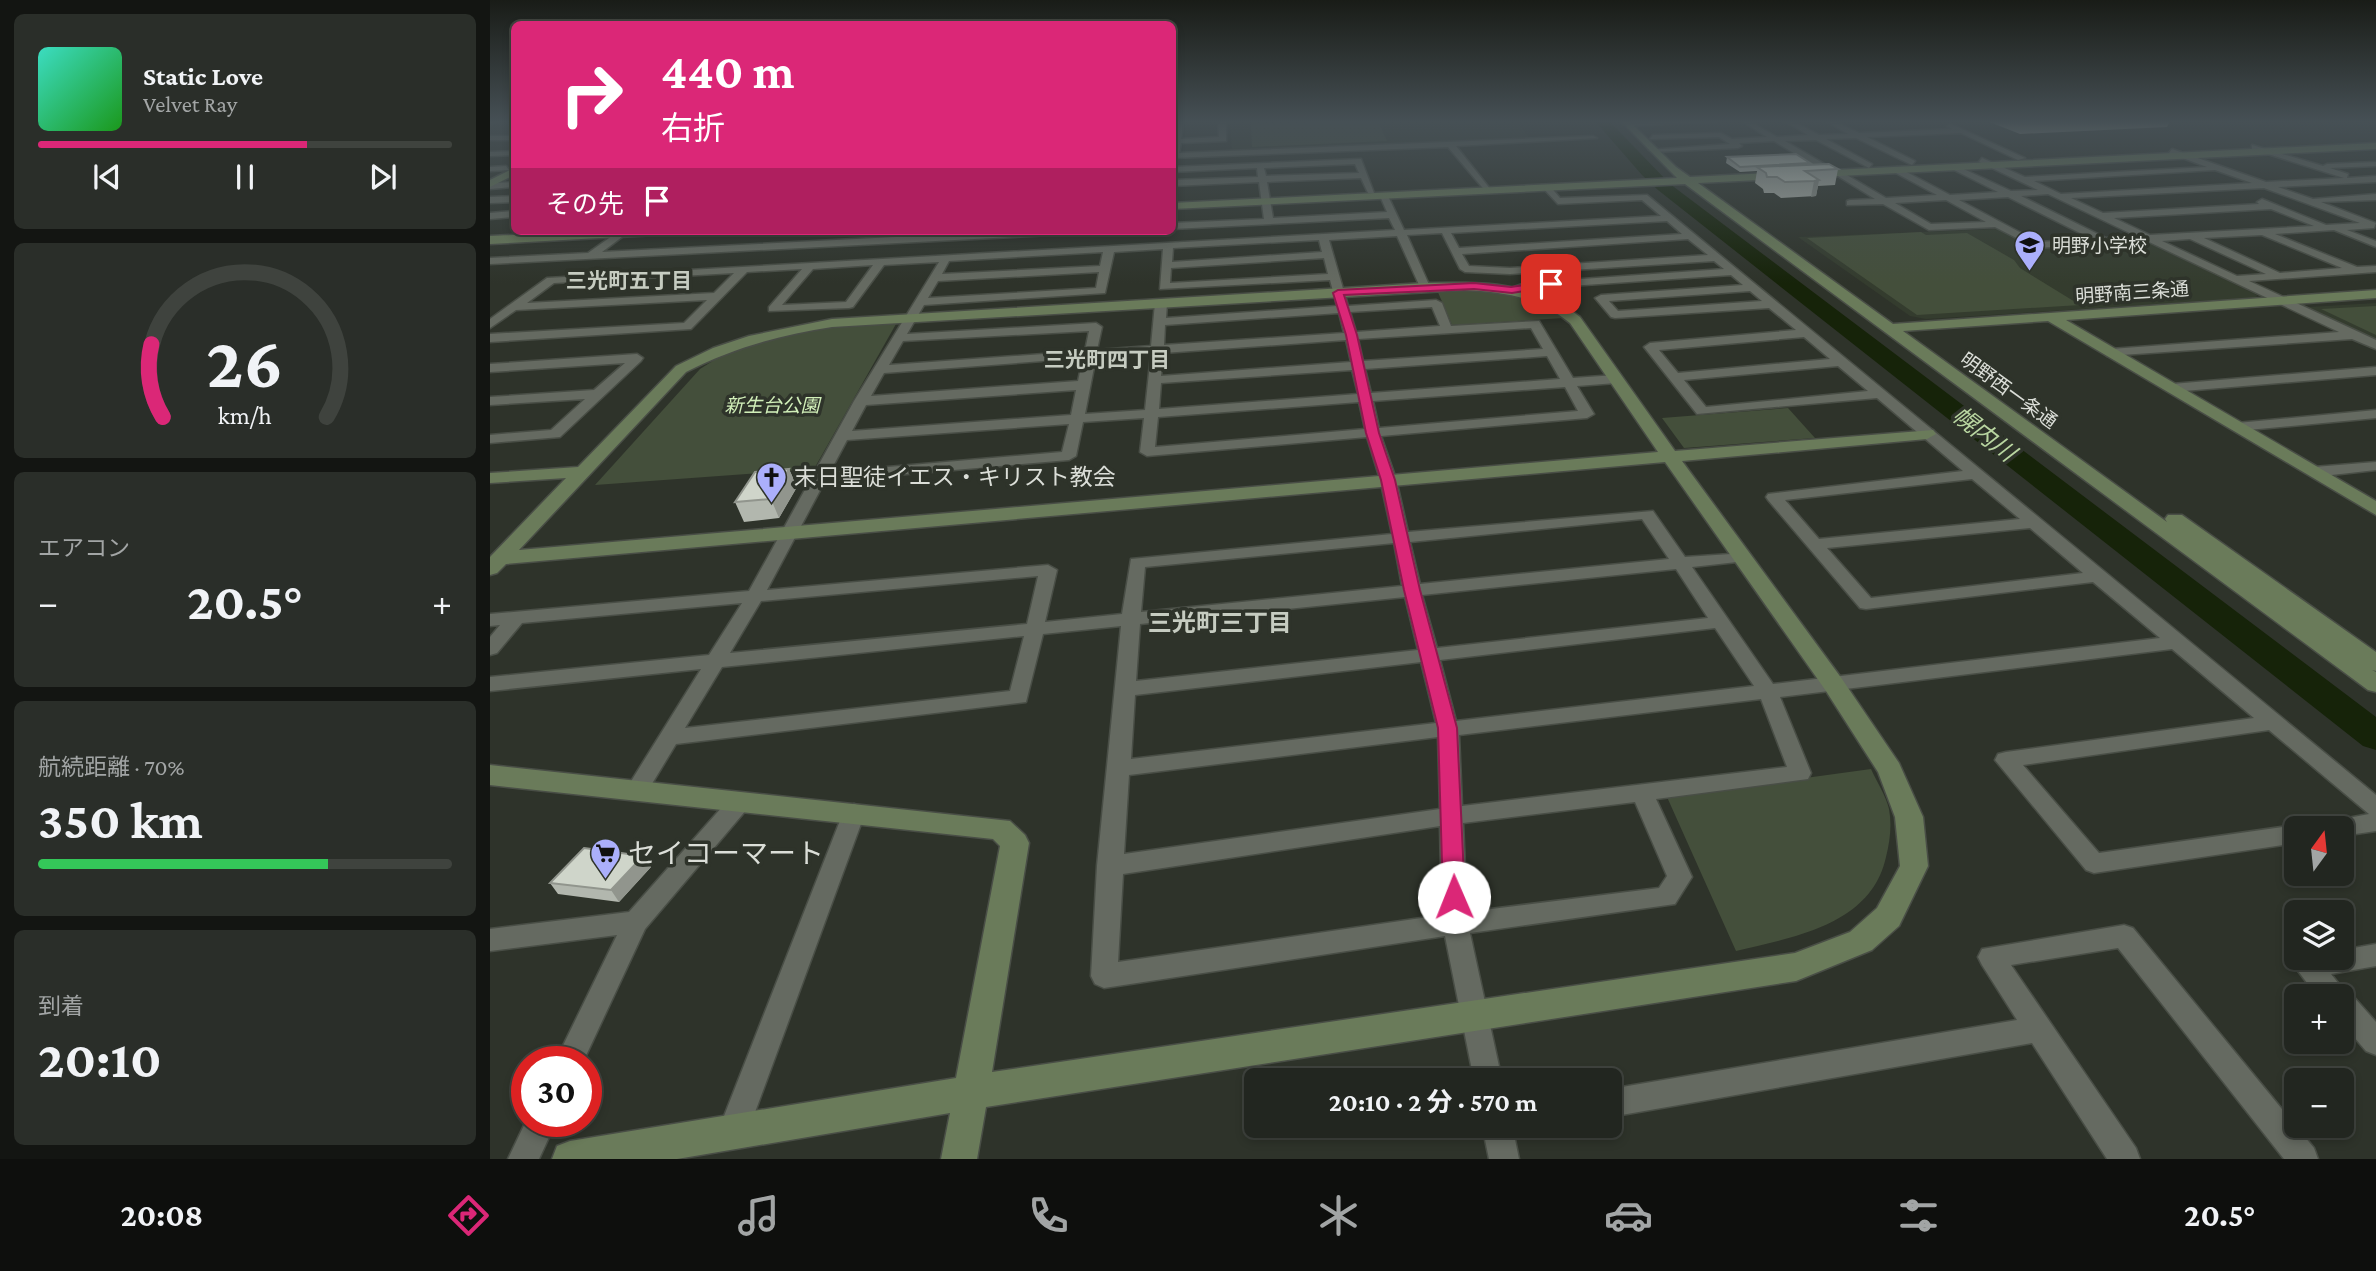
<!DOCTYPE html>
<html lang="ja">
<head>
<meta charset="utf-8">
<style>
  body { margin:0; font-family:"Crimson Pro","Noto Sans JP",serif; background:#2a2e29; color:#f1f3f6; height:100vh; display:flex; flex-direction:column; font-size:26px; white-space:nowrap }
  * { box-sizing:border-box; margin:0 }
  p { font-size:23px; color:#a2a5a5 }
  .icon { flex:none; width:38px; height:38px; fill:none; stroke:currentColor; stroke-width:2; stroke-linecap:round; stroke-linejoin:round }
  .map { position:relative; flex:1; overflow:hidden }
  .details { display:flex; flex-direction:column; gap:14px; padding:14px; background:#131512; width:490px }
  .details>* { flex:none }
  .guide { position:absolute; left:21px; top:21px; width:665px; height:214px; border-radius:10px; box-shadow:0 4px 10px #0003,0 0 0 2px #3f433e; background:#db2777; color:#fff; overflow:hidden }
  .needle { width:46px; rotate:15deg }
  .tools { position:absolute; left:1794px; top:816px; display:grid; gap:14px }
  .tools a { display:grid; place-items:center; width:70px; height:70px; border-radius:10px; background:#222620; box-shadow:0 4px 10px #0003,0 0 0 2px #3f433e; font-size:35px }
  .speed { position:absolute; left:21px; top:1046px; display:flex; gap:14px; font-size:35px; font-weight:700; text-align:center }
  .speed>* { display:grid; place-content:center; width:91px; height:91px; border-radius:50%; background:#222620; box-shadow:0 4px 10px #0003,0 0 0 2px #3f433e; line-height:1 }
  .speed .limit { border:10px solid #d22; background:#fff; color:#111 }
  .pin { position:absolute; display:grid; place-items:center; width:60px; height:60px; color:#fff; margin:-30px; border-radius:14px; box-shadow:0 4px 10px #0006 }
  .me { position:absolute; width:77px; margin:-38px; rotate:359deg; stroke-linejoin:round; filter:drop-shadow(0 0 5px #0008) }
  .turn { display:flex; align-items:center; gap:24px; height:147px; padding:0 35px; font-size:32px }
  .turn .icon { width:91px; height:91px; stroke-width:2.5 }
  .turn b { display:block; font-size:49px; line-height:60px }
  .then { display:flex; align-items:center; height:66px; padding:0 35px; background:#0003; gap:14px; font-size:26px }
  .big { font-size:52px; font-weight:700; line-height:1.1 }
  .details .tile { flex:1; display:flex; flex-direction:column; justify-content:center; gap:10px; min-width:0; padding:0 24px; border-radius:10px; background:#2a2e29 }
  .details .dial { align-items:center; gap:0 }
  .dial svg { height:182px; overflow:visible; fill:none; stroke:#3f433e; stroke-width:7; stroke-linecap:round; text-anchor:middle }
  .dial text { fill:#f1f3f6; stroke:none }
  .song { display:flex; align-items:center; gap:21px }
  .cover { width:84px; height:84px; border-radius:10px; background:linear-gradient(135deg,hsl(170 70% 55%),hsl(120 70% 35%)) }
  .played { height:7px; border-radius:4px; background:linear-gradient(90deg,#db2777 65%,#3f433e 65%) }
  .keys { display:flex; justify-content:space-around; direction:ltr }
  .heat { display:flex; justify-content:space-between; align-items:center; font-size:38px; direction:ltr }
  .charge { height:10px; border-radius:5px; background:linear-gradient(90deg,#34c759 70%,#3f433e 0) }
  .trip { position:absolute; left:754px; top:1068px; width:378px; height:70px; border-radius:10px; background:#222620; box-shadow:0 4px 10px #0003,0 0 0 2px #3f433e; font-weight:700; line-height:70px; text-align:center }
  .dock { display:flex; height:112px; justify-content:space-around; align-items:center; background:#0e0f0d; color:#a2a5a5 }
  .dock .icon { width:49px; height:49px }
  .dock .active { color:#db2777 }
  .dock b { font-size:32px; color:#f1f3f6 }
  main { display:flex; flex:1; min-height:0 }
  .map>svg:first-child { display:block }
</style>
</head>
<body>
<main>
<section class="details">
<div class="tile">
<div class="song"><i class="cover"></i><div><b>Static Love</b><p>Velvet Ray</p></div></div>
<div class="played"></div>
<div class="keys"><svg class="icon" aria-label="previous" viewBox="0 0 24 24"><path d="M18 5L8 12l10 7zM5 5v14"/></svg><svg class="icon" aria-label="pause" viewBox="0 0 24 24"><path d="M8 5v14M16 5v14"/></svg><svg class="icon" aria-label="next" viewBox="0 0 24 24"><path d="M6 5l10 7-10 7zM19 5v14"/></svg></div>
</div>
<div class="tile dial"><svg viewBox="0 0 100 80">
<path d="M14 69A42 42 0 1 1 86 69"/>
<path d="M14 69A42 42 0 0 1 9 37" stroke="#db2777"/>
<text x="50" y="56" font-size="32" font-weight="700">26</text>
<text x="50" y="72" font-size="11">km/h</text>
</svg></div>
<div class="tile"><p>エアコン</p>
<div class="heat"><a>−</a><b class="big">20.5°</b><a>+</a></div>
</div>
<div class="tile"><p>航続距離 · 70%</p><b class="big">350 km</b><div class="charge"></div></div>
<div class="tile"><p>到着</p><b class="big">20:10</b></div>
</section>
<div class="map">
<svg width="1886" height="1159" viewBox="0 0 1886 1159">
  <rect width="100%" height="100%" fill="#2e332a"/>
  <!-- built -->
  <path fill="#343c2e" d="M740,121H1027L1040,139L742,150Z
    M1509,229L1546,249L1659,243L1767,295L1766,298L1436,319L1420,316L1308,237Z
    M1886,303V340L1818,307Z"/>
  <!-- green -->
  <path fill="#444f3b" d="M888,121L897,141L762,147L761,124Z
    M1431,232L1436,235L1477,233L1524,260L1530,268L1590,305L1427,315L1317,238Z
    M985,288C1013,291 1054,295 1074,318L962,325L947,290Z
    M1886,306V335L1831,309Z
    M406,324L324,469L105,485L210,369L237,352L268,341L339,327Z
    M1298,408L1325,438L1194,448L1172,418Z
    M1381,769C1387,782 1396,796 1399,809C1402,825 1400,841 1396,857C1381,925 1304,937 1246,951L1177,797Z"/>
  <g fill="none" stroke-linecap="round" stroke-linejoin="round">
    <!-- river -->
    <path fill="#162309" fill-rule="evenodd" d="M1105,121H1119L1180,184L1886,717V750L1873,746L1168,190L1152,175Z"/>
    <defs>
      <path id="street" d="M0,121H8L0,124Z
        M685,121H693L691,139L729,137L728,121H736V141L691,143L689,153L1103,136L1107,138L966,146L1001,190L997,193L958,147L682,158Z
        M1176,121H1229L1139,126L1135,124Z
        M1252,121H1259L1287,137L1318,135L1295,121H1303L1329,135L1358,134L1336,121H1344L1369,133L1462,129L1457,126L1461,124L1535,158L1528,160L1471,133L1377,137L1425,161L1422,165L1366,138L1336,139L1382,164L1379,168L1326,140L1295,141L1338,166V170H1332L1284,141L1249,143L1252,146L1248,148L1163,152L1159,150L1240,144L1229,137L1160,139L1163,135L1231,133L1242,139L1277,137Z
        M0,136H24V140H0Z
        M1762,145L1833,166L1837,164L1886,162V166L1840,168L1858,174L1857,178L1886,176V182L1788,187L1823,199L1886,194V200L1831,202L1886,223L1884,228L1857,230L1886,241V247L1844,230L1785,234L1867,267L1886,266V272L1759,281L1886,340V349L1862,339L1617,356V350L1621,349L1849,332L1657,241L1546,248L1505,227L1439,230L1393,204L1357,205V201L1360,200L1385,199L1343,173L1350,171L1396,198L1447,195L1404,172L1407,167L1460,195L1508,192L1462,169L1465,165L1521,191L1548,190L1489,162L1492,158L1535,177L1717,167L1679,153L1682,149L1776,182L1854,178L1762,149ZM1725,170L1762,183L1571,194L1544,181ZM1774,188L1870,223L1836,225L1772,199L1767,202L1769,204L1613,213L1581,198ZM1558,194L1646,236L1616,238L1531,196ZM1518,197L1602,239L1548,242L1469,200ZM1456,200L1496,222L1441,224L1405,203ZM1781,209L1824,226L1660,235L1624,218ZM1771,235H1772L1852,268L1790,273L1714,238ZM1699,239H1700L1776,274L1747,276L1672,241Z
        M24,151V155L0,156V152Z
        M871,159L884,193H878L871,178L777,182L783,218L897,212L890,196L894,193L898,196L914,230L1171,216L1152,200L1068,204L1052,187L1059,185L1070,198L1157,195L1886,795V831L1852,836V828H1834L1837,822L1879,814L1779,730L1533,765L1609,853L1806,825L1814,828H1806V843L1604,873L1596,870L1505,760L1508,754L1516,752L1764,718L1682,649L1290,697L1321,773L1318,779L1166,799L1202,877L1185,904L980,933L1012,1080H984L955,936L614,988L605,984L601,976L607,866L631,626L553,634L536,702L186,744L154,797L146,799L138,797L135,791L211,669L0,691V677L219,655L252,603L32,623L7,653L0,655V637L10,625L0,626V614L259,591L364,401L449,262L394,265L363,307L359,308L279,311V307L312,269L257,272L201,329L0,342V334L194,323L217,300L26,310L0,328V319L57,278L905,230L899,218L682,229V223L774,219L769,182L682,186V180L768,177L767,168L682,172V167ZM865,164L869,173L776,176L774,168ZM1177,221L1192,234L969,248L961,233ZM952,233L970,269L975,272L1020,274L1224,261L1234,269L1035,283L1016,290L1022,293L1036,289L1241,275L1253,285L1111,295L1105,298L1121,317L1125,318L1279,308L1306,330L1160,343L1154,347L1207,414L1387,398L1473,471L1278,494L1276,497L1278,500L1370,608L1376,609L1603,582L1670,638L1283,684L1202,567L1256,561L1258,557L1256,553L1195,557L1163,511L918,532L906,479L891,436L1097,418L1104,414L1087,386L1126,383L1133,379L1126,375L1083,378L1049,321L961,326L952,303L946,300L858,306L839,240L907,236L930,287L935,290L940,287L917,235ZM1198,239L1218,255L1020,268L979,266L972,254ZM829,240L832,252L682,262L683,248ZM673,249L670,289L840,280L847,306L676,318L677,303L671,300L665,303L661,346L607,350L612,327L606,323L417,334L434,305L615,293L624,252ZM613,252L610,266L452,274L459,261ZM834,258L838,274L680,283L681,268ZM383,265L356,302L292,305L323,269ZM609,272L606,288L438,298L448,281ZM244,273L224,293L37,303L64,283ZM1260,291L1272,301L1128,311L1119,301ZM942,307L950,326L866,332L860,312ZM849,313L854,333L674,345L675,325ZM1041,328L1053,349L873,361L868,339ZM599,331L595,351L399,365L413,341ZM1314,337L1340,359L1188,373L1169,350ZM856,340L861,362L671,376L673,353ZM661,354L655,410L595,414L606,357ZM1057,356L1070,379L881,393L875,369ZM593,358L588,381L381,396L394,373ZM1348,366L1378,391L1216,407L1194,380ZM862,370L868,394L669,409L671,383ZM1075,387L1088,411L889,428L883,401ZM586,390L581,415L362,431L376,405ZM869,402L875,429L665,447L668,417ZM654,418L650,452L657,456L877,437L890,479L902,534L641,559L632,614L555,622L567,570L558,565L277,590L335,481L579,460L586,456L593,422ZM579,424L572,452L340,472L357,440ZM1482,479L1530,519L1329,539L1295,500ZM1152,519L1179,559L930,584L920,542ZM1540,528L1593,573L1381,598L1337,548ZM904,543L912,586L651,612L655,567ZM1186,569L1218,618L947,648L932,595ZM548,576L537,624L240,653L271,601ZM915,597L928,650L646,681L650,624ZM1225,628L1264,686L966,721L950,660ZM534,636L520,691L195,728L232,667ZM931,662L946,723L641,759L645,695ZM1271,699L1297,767L972,806L969,735ZM948,737L950,809L634,854L639,775ZM1145,802L1177,876L1169,888L977,912L973,823ZM950,826L952,915L628,962L633,874Z
        M16,166L19,170L0,171V167Z
        M24,182V187L0,189V183Z
        M24,196V202L0,203V197Z
        M24,211V217L0,219V213Z
        M129,231H140L112,252L523,231H585L580,234L0,264V258L98,253Z
        M147,354L153,358L151,361L70,437L0,443V435L61,430L95,399L0,405V397L104,390L135,363L0,372V364Z
        M1886,367V375L1682,392L1675,388L1682,384Z
        M1886,410V418L1747,431L1740,427L1747,423Z
        M1886,462V470L1824,477L1816,472L1824,467Z
        M249,795L257,797L260,803L257,809L155,929L93,1062H65L127,935L0,951V929L139,912L241,797Z
        M364,804L372,807L375,813L257,1134L253,1145L242,1149L231,1145L227,1134L353,813L356,807Z
        M1634,925L1643,928L1824,1148L1828,1159H1794L1628,948L1521,965L1646,1148L1650,1159H1617L1542,1043L1120,1117V1089L1527,1020L1492,965L1488,957L1492,949Z
        M1886,944V966L1841,974L1856,993L1862,995L1886,1022V1055L1876,1051L1852,1023V996H1827L1805,967L1809,959L1813,957H1852V950Z
        M37,1119V1122H66L49,1159H18Z
        M992,1125H1022L1029,1159H999Z"/>
      <path id="secondary" d="M1131,121H1139L1186,167L1200,177L1886,143V149L1208,183L1403,324L1886,290V298L1576,320L1886,501V515L1558,321L1413,331L1677,522L1675,519L1678,515H1692L1886,652V671L1882,670L1886,672V692L1878,690L1195,184L682,209V203L1187,178Z
        M24,168V175L0,187V180Z
        M112,231H190L184,234L0,244V236Z
        M935,283C990,282 1045,281 1090,317L1185,451L1443,430L1446,434L1437,439L1192,461L1352,679L1409,763L1433,817L1438,866L1409,926L1382,950L1306,981L496,1107L487,1159H451L460,1113L187,1159H62L67,1146L80,1141L466,1078L510,846L503,839L0,785V765L520,821L535,835L539,843L502,1072L1305,953L1360,932L1387,908L1410,866L1405,817L1388,772L1336,691L1175,462L16,564L7,573L0,575V557L76,478L0,483V473L88,467L186,366L223,348L259,336L342,319ZM974,290C1015,292 1048,297 1080,323L1168,452L29,550L196,372C243,348 290,335 342,327Z"/>
    </defs>
    <!-- street casing -->
    <use href="#street" stroke="#494e46" stroke-width="3"/>
    <!-- secondary casing -->
    <use href="#secondary" stroke="#494e46" stroke-width="3"/>
    <!-- street -->
    <use href="#street" fill="#656a61" fill-rule="evenodd"/>
    <!-- secondary -->
    <use href="#secondary" fill="#6a7b5a" fill-rule="evenodd"/>
  </g>
  <!-- wall -->
  <path fill="#b2b7ae" d="M1497,121H1680L1677,127L1530,134Z
    M1237,157L1320,163V164L1348,169L1345,185L1328,186L1326,196L1291,198L1284,193H1274L1273,189L1265,183L1267,171L1250,172L1236,163Z
    M299,469L307,487L289,518L254,522L245,502Z
    M153,856L161,867L129,902L68,894L60,883Z"/>
  <!-- shaded-wall -->
  <path fill="#91958d" d="M1329,180L1326,196L1321,197L1324,181Z
    M299,469L307,487L289,518L281,499Z
    M153,856L161,867L129,902L121,890Z"/>
  <!-- building -->
  <path fill="#cfd5ca" stroke="#91958d" stroke-width="2" d="M1523,121H1616L1533,124Z
    M1306,154L1320,163L1250,167L1237,157Z
    M1339,164L1348,169L1315,171L1329,180L1324,181L1295,182L1287,177H1277L1276,173L1267,167Z
    M299,469L281,499L245,502L265,472Z
    M94,848L153,856L121,890L60,883Z"/>
  <!-- sky -->
  <linearGradient id="sky" x2="0" y2="1"><stop stop-color="#191c17"/><stop offset="0.43" stop-color="#465055"/><stop offset="1" stop-color="#465055" stop-opacity="0"/></linearGradient>
  <rect width="1886" height="283" fill="url(#sky)"/>
  <!-- route -->
  <path fill="#db2777" stroke="#8e194d" stroke-width="2" d="M1061,281L1064,282V286L1022,293L984,289L854,295L867,335L889,433L905,480L930,590L967,728L975,897L972,903L964,906L956,903L953,897L948,728L914,590L891,480L876,433L856,335L843,293L848,290L984,283L1021,287Z"/>
  <!-- icons -->
  <defs>
    <symbol id="school-pin" viewBox="-11 -11 22 30"><path d="M0 17L-7.5 6A9.5 9.5 0 1 1 7.5 6Z" fill="#abaffb" stroke="#2e332a"/><path d="M0-5L7-2L0 1L-7-2ZM-4 1L0 2.5L4 1V4Q0 6-4 4Z" fill="#111"/></symbol>
    <symbol id="church-pin" viewBox="-11 -11 22 30"><path d="M0 17L-7.5 6A9.5 9.5 0 1 1 7.5 6Z" fill="#abaffb" stroke="#2e332a"/><path d="M-1.2-6h2.4v3.5h3.3v2.4h-3.3V6h-2.4V-.1h-3.3v-2.4h3.3Z" fill="#111"/></symbol>
    <symbol id="supermarket-pin" viewBox="-11 -11 22 30"><path d="M0 17L-7.5 6A9.5 9.5 0 1 1 7.5 6Z" fill="#abaffb" stroke="#2e332a"/><path d="M-6-5.5h2.5l.6 2H6L4.5 2H-2.5L-4.4-4H-6ZM-1.5 3.2a1.3 1.3 0 1 0 .1 0ZM3 3.2a1.3 1.3 0 1 0 .1 0Z" fill="#111"/></symbol>
  </defs>
  <g fill-rule="evenodd">
    <use href="#school-pin" x="1522" y="228" width="35" height="47"/>
    <use href="#church-pin" x="264" y="460" width="35" height="47"/>
    <use href="#supermarket-pin" x="98" y="836" width="35" height="47"/>
  </g>
  <g text-anchor="middle" stroke-width="7" stroke-linejoin="round" paint-order="stroke">
    <!-- far-poi labels -->
    <g font-size="19" fill="#dbded8" stroke="#2e332a" text-anchor="start">
      <text x="1562" y="252">明野小学校</text>
    </g>
    <!-- far-street labels -->
    <g font-size="19" fill="#dbded8" stroke="#2e332a">
      <text transform="translate(1642 292) rotate(-4)" y="7">明野南三条通</text>
      <text transform="translate(1519 390) rotate(36)" y="7">明野西一条通</text>
    </g>
    <!-- far-park labels -->
    <g font-size="19" font-style="italic" fill="#d1efb9" stroke="#2e332a">
      <text x="282" y="412">新生台公園</text>
    </g>
    <!-- far-neighbourhood labels -->
    <g font-size="21" font-weight="bold" fill="#c6ccc1" stroke="#2e332a">
      <text x="139" y="288">三光町五丁目</text>
      <text x="617" y="367">三光町四丁目</text>
    </g>
    <!-- poi labels -->
    <g font-size="23" fill="#dbded8" stroke="#2e332a" text-anchor="start">
      <text x="304" y="485">末日聖徒イエス・キリスト教会</text>
    </g>
    <!-- water labels -->
    <g font-size="24" font-style="italic" fill="#b9d6a1" stroke="#2e332a">
      <text transform="translate(1494 434) rotate(38)" y="8">幌内川</text>
    </g>
    <!-- neighbourhood labels -->
    <g font-size="24" font-weight="bold" fill="#c6ccc1" stroke="#2e332a">
      <text x="730" y="631">三光町三丁目</text>
    </g>
    <!-- near-poi labels -->
    <g font-size="28" fill="#dbded8" stroke="#2e332a" text-anchor="start">
      <text x="138" y="863">セイコーマート</text>
    </g>
  </g>
</svg>
<div class="tools">
<a><svg class="needle" viewBox="-14 -14 28 28"><path d="M0-13l5 13h-10z" fill="#e53935"/><path d="M0 13l5-13h-10z" fill="#a2a5a5"/></svg></a>
<a><svg class="icon" aria-label="layers" viewBox="0 0 24 24"><path d="M12 4l9 5-9 5-9-5zM3 14l9 5 9-5"/></svg></a>
<a>+</a>
<a>−</a>
</div>
<div class="speed"><div class="limit">30</div></div>
<div class="pin" style="left:1061px;top:284px;background:#d93025"><svg class="icon" aria-label="arrive" viewBox="0 0 24 24"><path d="M6 21V4h12l-3 4 3 4H6"/></svg></div>
<svg class="me" style="left:964px;top:897px" viewBox="-20 -20 40 40"><circle r="19" fill="#fff"/><path d="M0-13L10 11 0 6-10 11z" fill="#db2777"/></svg>
<div class="trip">20:10 · 2 分 · 570 m</div>
<div class="guide">
<div class="turn"><svg class="icon" aria-label="right" viewBox="0 0 24 24"><path d="M7 20v-9h11M14 6l5 5-5 5"/></svg><div><b>440 m</b>右折</div></div>
<div class="then">その先<svg class="icon" aria-label="arrive" viewBox="0 0 24 24"><path d="M6 21V4h12l-3 4 3 4H6"/></svg></div>
</div>
</div>
</main>
<nav class="dock">
<b>20:08</b>
<svg class="icon active" aria-label="directions" viewBox="0 0 24 24"><path d="M12 3l9 9-9 9-9-9zM9 14v-3h6M13 9l2 2-2 2"/></svg>
<svg class="icon" aria-label="music" viewBox="0 0 24 24"><path d="M9 18V5l10-2v13"/><circle cx="6" cy="18" r="3"/><circle cx="16" cy="16" r="3"/></svg>
<svg class="icon" aria-label="phone" viewBox="0 0 24 24"><path d="M5 4h4l2 5-3 2q2 4 5 5l2-3 5 2v4C11 20 4 13 5 4z"/></svg>
<svg class="icon" aria-label="climate" viewBox="0 0 24 24"><path d="M12 3v18M4 7l16 10M4 17L20 7"/></svg>
<svg class="icon" aria-label="car" viewBox="0 0 24 24"><path d="M5 17H2v-5l4-1 3-4h7l3 4 3 1v5h-3M9 17h6M6 11h13"/><circle cx="7" cy="17" r="2"/><circle cx="17" cy="17" r="2"/></svg>
<svg class="icon" aria-label="filters" viewBox="0 0 24 24"><path d="M4 7h16M4 17h16"/><circle cx="9" cy="7" r="2"/><circle cx="15" cy="17" r="2"/></svg>
<b>20.5°</b>
</nav>
</body>
</html>
